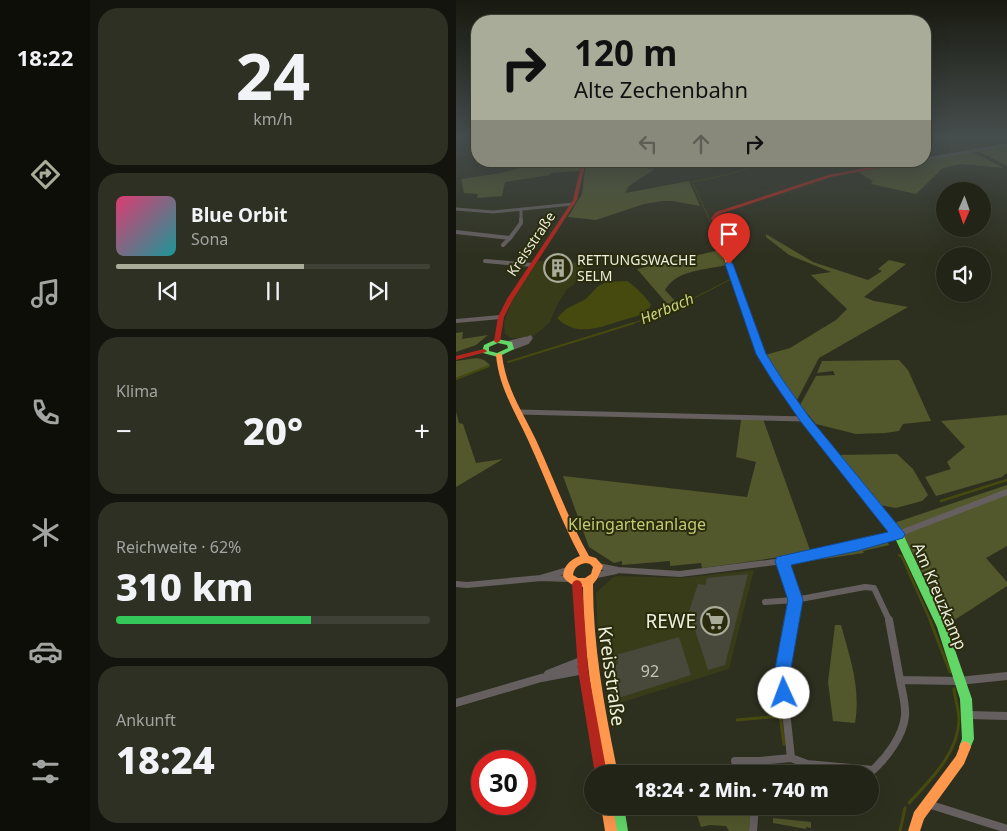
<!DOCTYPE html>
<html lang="de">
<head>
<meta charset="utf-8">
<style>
  body { margin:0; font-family:"Noto Sans",sans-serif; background:#2e3024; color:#f1f3f6; height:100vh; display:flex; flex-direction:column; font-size:19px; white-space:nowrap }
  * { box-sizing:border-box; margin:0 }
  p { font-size:16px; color:#a2a4a1 }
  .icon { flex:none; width:28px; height:28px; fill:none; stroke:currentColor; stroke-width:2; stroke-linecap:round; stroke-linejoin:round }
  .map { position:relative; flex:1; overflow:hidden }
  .side { display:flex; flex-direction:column; gap:8px; padding:8px; background:#13140d; width:366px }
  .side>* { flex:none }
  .hud { position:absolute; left:15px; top:15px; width:460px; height:152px; border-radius:20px; box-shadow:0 5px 20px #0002,0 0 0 1px #3f4136; background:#aaac9a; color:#111; overflow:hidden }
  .needle { width:32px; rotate:182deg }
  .controls { position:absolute; left:480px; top:182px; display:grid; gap:10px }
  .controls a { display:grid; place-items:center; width:55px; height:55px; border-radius:50%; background:#222417; box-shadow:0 5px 20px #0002,0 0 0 1px #3f4136; font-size:25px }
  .speed { position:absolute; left:15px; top:750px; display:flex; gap:10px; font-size:25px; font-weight:700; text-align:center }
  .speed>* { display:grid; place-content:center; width:65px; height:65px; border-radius:50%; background:#222417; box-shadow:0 5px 20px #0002,0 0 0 1px #3f4136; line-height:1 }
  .speed .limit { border:8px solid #d22; background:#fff; color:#111 }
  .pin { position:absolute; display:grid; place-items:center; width:42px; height:42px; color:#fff; margin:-51px -21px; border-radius:50% 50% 50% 0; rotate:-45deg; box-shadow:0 0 5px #0007 }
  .pin .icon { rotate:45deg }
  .me { position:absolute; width:55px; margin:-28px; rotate:358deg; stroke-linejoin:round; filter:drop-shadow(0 0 4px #0008) }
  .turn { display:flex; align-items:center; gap:18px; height:105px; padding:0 20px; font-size:22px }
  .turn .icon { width:65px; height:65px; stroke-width:2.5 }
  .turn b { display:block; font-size:35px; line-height:42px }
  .lanes { display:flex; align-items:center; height:48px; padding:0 20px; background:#0003; justify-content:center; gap:25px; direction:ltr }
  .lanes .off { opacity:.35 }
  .big { font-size:38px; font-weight:800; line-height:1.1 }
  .side .widget { flex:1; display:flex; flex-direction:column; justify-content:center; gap:8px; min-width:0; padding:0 18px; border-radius:20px; background:#2e3024 }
  .side .dial { align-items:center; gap:0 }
  .dial b { font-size:65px; line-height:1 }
  .song { display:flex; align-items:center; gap:15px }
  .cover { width:60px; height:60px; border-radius:8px; background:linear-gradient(135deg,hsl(340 70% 55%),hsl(180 70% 35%)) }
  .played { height:5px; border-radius:2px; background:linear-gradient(90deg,#aaac9a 60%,#3f4136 60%) }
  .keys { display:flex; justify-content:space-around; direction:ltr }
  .heat { display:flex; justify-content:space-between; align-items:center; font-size:28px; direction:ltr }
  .charge { height:8px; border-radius:4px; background:linear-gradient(90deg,#34c759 62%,#3f4136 0) }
  .trip { position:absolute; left:128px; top:765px; width:295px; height:50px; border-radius:25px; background:#222417; box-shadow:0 5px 20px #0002,0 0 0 1px #3f4136; font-weight:800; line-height:50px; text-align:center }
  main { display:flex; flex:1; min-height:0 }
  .dock { display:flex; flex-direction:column; width:90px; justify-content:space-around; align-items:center; background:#0e0e09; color:#a2a4a1 }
  .dock .icon { width:35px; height:35px }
  .dock .selected { color:#aaac9a }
  .dock b { font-size:22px; color:#f1f3f6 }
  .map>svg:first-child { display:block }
</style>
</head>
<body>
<main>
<nav class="dock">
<b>18:22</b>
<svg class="icon selected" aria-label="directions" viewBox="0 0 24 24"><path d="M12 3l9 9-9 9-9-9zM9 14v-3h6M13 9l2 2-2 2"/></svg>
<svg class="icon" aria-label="music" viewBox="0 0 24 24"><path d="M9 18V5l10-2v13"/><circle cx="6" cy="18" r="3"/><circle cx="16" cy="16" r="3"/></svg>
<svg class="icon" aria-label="phone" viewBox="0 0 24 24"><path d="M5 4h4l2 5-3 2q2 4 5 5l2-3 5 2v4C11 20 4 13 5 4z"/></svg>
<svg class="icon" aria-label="climate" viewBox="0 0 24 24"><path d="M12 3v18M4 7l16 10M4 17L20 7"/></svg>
<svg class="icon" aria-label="car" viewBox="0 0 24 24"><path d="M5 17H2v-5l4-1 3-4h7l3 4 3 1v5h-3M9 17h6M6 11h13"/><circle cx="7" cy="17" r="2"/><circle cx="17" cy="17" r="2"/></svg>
<svg class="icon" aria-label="filters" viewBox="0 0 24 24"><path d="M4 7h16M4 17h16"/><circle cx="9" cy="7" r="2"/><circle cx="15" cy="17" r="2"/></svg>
</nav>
<section class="side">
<div class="widget dial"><b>24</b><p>km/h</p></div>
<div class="widget">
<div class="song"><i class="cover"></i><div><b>Blue Orbit</b><p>Sona</p></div></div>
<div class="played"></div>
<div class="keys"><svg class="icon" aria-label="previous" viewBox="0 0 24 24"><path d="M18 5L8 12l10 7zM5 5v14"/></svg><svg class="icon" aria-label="pause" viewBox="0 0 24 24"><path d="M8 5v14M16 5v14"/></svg><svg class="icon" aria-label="next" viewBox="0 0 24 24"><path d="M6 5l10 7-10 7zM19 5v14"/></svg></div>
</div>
<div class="widget"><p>Klima</p>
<div class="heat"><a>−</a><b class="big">20°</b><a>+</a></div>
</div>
<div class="widget"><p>Reichweite · 62%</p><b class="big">310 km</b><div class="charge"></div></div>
<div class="widget"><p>Ankunft</p><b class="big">18:24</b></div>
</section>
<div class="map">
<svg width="551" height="831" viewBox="0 0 551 831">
  <rect width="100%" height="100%" fill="#2e301f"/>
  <!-- built -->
  <path fill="#383c18" d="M82,261L130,263L118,285L111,289L101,305L94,322L84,331L74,338H55L49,334L48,322L57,298Z
    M298,570L273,669L157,705L142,635L140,593L157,577L163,576L226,578Z"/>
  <!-- green -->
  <path fill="#52572c" d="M551,146V166L522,151Z
    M517,152L548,168L504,164L487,168L460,194L415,184L417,181L402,172Z
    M91,161H125L123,171L94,173V175L49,182L46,196L21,198L22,194L8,193L5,179L45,173Z
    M130,163L199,169L173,186L169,193L233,181L244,206L217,201H206L188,204L140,220L112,217L126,194Z
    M310,234L357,262L412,280L426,271L422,269L433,260L450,264L408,297L418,301L452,307L363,358L341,400L325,380L309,355L334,348L380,320L391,309L355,275L375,272L333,255L310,237Z
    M264,250L270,265C249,270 220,270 209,290L220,302L213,306L181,269Z
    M7,332L6,339L32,335L20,345L0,352V333Z
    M21,358L28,360L34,365L0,378V361Z
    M443,360L452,370L475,421L447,424L443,431L429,433L400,434L360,424L344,405L360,376L379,375L377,371L361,373L366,361Z
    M0,412L3,423L7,424L20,463L47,459L0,487Z
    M551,415V473L546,477L480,496L469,477L495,469L491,462L509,447L485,421Z
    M307,419L354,550L423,535L434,531L429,536C368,551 308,560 246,568L245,563L214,566V561L166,565V561L158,563L133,547L107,476L291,497L300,462L280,457L285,420Z
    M441,454L457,469L472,495L466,501L440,508L423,505L383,455Z
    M551,485V546L530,558L551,582V586L494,623L488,617L456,551L438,523Z
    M431,541L433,545L407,551L408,553L333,564L332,562Z
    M379,625H385C394,658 405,688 399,723L377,721L372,682Z
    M238,806H285L286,809L295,810L293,831H273L270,826L254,825L245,827Z
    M317,818L355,822V828L350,827V829L317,823Z"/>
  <!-- water -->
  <path fill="#464a0e" d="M171,281C177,284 192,299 195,305L191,312C183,316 173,318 164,321C142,328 120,337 101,318L110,309L130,299L141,287L150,282Z"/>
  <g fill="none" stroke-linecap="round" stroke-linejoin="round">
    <!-- stream-far3 -->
    <path stroke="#464a0e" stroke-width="1" d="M174,324L207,314L275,279L253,218L236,182L274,174L315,161"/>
    <!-- stream-far2 -->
    <path stroke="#464a0e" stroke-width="2" d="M52,362L178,323
      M0,379L33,366"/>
    <!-- stream-far1 -->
    <path stroke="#464a0e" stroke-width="2.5" d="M485,501L551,480
      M443,555L446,557L475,622
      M324,570L332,597
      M329,622L332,603"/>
    <!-- stream -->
    <path stroke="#464a0e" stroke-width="3" d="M474,620L494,672
      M326,637L329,620
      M321,671L325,642
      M320,676L324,709
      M324,715L328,744
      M281,720L325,716
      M336,769L348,770
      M354,771L381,774
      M414,777L420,778
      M453,803C474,780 502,754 503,720C503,710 499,699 498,689
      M444,831L449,808"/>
  </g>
  <!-- building -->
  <path fill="#48493b" d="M292,574L269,665L252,670L237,624L240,612L233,611L242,584L249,585L251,578Z
    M223,637L235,675L156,700L153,686L157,684L153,667L162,664L160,655Z"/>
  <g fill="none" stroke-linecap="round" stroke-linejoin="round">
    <!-- street-far4 -->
    <path stroke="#665f60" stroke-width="3" d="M469,159L551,145
      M428,161L435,165
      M0,209L37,212L117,204
      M65,209V221"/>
    <!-- street-far3 -->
    <path stroke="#665f60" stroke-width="4" d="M0,232L54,238L65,223V219
      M47,245L54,238
      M29,261L76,265
      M0,321L45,317"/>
    <!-- street-far2 -->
    <path stroke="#665f60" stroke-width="5" d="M54,343L71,339
      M55,348L71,342L74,338
      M62,412L349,419"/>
    <!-- street-far1 -->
    <path stroke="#665f60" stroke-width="6" d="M142,566L162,570L224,574L327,561L401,546L442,534L551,492
      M112,570L85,578L113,579
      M141,575L160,571
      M0,584L11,585L85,578
      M309,602L339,600L327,561
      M335,622L339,600L409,587L418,588L434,622"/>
    <!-- street -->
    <path stroke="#665f60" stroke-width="8" d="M335,620L326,674L335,758L351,764L417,770C431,757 447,736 449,716C450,704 446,692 444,680
      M433,620L444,680
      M92,674L125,661
      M444,680L503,681L551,676
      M0,703L85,678L128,670
      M512,715L551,716
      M279,761H304
      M351,764V774
      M302,774L304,761L335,758
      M472,804L551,829
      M297,831L299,806"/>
    <!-- fast -->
    <path fill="#63d668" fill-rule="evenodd" d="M41,339L56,342L58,349L42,357L27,353L26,352L28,345ZM42,343L51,345L52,348L41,353L33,351V347Z
      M344,415H350L447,534L491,627L516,699L518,739L513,751L509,753L505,751L503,747L506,739L504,699L481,627L438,536L344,419L343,417Z
      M156,806H168L172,831H160Z"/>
    <!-- slow -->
    <path fill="#ff974d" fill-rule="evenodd" d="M259,229L264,230L308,354L350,415L351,417L350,419H344L302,354L258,230Z
      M43,353L46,355C50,388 66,411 80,440C98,479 112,519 133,556L140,558L147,566L141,579L137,584C137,648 149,711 162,774H150C138,712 127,650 127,587C119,587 111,583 107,576C108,565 114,560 124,556C104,519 90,479 72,440C59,411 43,388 40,355ZM130,563L134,564L137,567L135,574L129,578H122L117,575C118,567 123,564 130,563Z
      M509,741L513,743L515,747L508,764L468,819L464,831H452L458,812L500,756L505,743Z
      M145,806H157L161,831H149Z"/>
    <!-- jam -->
    <path fill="#b3261e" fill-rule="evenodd" d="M126,161H130L121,200L57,299L48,317L44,341L41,343L39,342L38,341L42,317L51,299L117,200Z
      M448,161H458L375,177L264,214L260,218L264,230L261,232L258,230L255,218L260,212L372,175Z
      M28,349L31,351L30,352L0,360V356Z
      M121,580L124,581L126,584L132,670L151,774H139L122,670L116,584L118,581Z"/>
  </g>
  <!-- sky -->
  <linearGradient id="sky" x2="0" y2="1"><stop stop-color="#191a11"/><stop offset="0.54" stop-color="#464e4d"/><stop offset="1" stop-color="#464e4d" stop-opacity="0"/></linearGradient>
  <rect width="551" height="254" fill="url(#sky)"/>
  <!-- route -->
  <path fill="#1a73e8" stroke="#114b97" d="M273,261L277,264L310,354L326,379L353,417L449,534L447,538L401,551L335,565L347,600L334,674L336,693L333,698L328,701L322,698L318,674L332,600L319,561L321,557L432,532L345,422L316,380L300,354L269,264Z"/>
  <!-- icons -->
  <defs>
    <symbol id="building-ring" viewBox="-11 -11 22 22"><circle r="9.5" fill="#2a2c0d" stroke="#aaac9a" stroke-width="1.5"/><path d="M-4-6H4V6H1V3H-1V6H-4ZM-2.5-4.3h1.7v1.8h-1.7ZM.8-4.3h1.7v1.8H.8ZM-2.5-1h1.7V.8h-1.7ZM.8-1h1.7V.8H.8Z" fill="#aaac9a"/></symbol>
    <symbol id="supermarket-ring" viewBox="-11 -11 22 22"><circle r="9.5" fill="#2a2c0d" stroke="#aaac9a" stroke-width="1.5"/><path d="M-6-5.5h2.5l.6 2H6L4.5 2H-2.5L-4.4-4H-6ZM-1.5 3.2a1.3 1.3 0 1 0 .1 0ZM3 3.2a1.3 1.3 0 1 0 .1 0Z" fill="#aaac9a"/></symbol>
  </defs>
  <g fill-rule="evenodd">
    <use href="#building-ring" x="86" y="252" width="32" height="32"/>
    <use href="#supermarket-ring" x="243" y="605" width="32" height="32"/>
  </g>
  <g text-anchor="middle" stroke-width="4" stroke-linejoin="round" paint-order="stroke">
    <!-- far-street labels -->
    <g font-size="14" fill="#edefdd" stroke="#2a2c0d">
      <text transform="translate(75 244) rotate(-56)" y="5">Kreisstraße</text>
    </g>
    <!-- far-poi labels -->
    <g font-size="14" fill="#edefdd" stroke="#2a2c0d" text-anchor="start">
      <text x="121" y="265">RETTUNGSWACHE<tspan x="121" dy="16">SELM</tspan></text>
    </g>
    <!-- far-water labels -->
    <g font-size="15" font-style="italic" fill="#ccd57c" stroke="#2a2c0d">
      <text transform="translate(211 309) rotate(-23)" y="5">Herbach</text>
    </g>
    <!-- park labels -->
    <g font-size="16" fill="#c2cb73" stroke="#2a2c0d">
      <text x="181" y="530">Kleingartenanlage</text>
    </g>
    <!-- street labels -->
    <g font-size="16" fill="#edefdd" stroke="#2a2c0d">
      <text transform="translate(484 596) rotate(67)" y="6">Am Kreuzkamp</text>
    </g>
    <!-- near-number labels -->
    <g font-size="16" fill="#c4c6b4">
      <text x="194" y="677">92</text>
    </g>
    <!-- near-poi labels -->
    <g font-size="19" fill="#edefdd" stroke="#2a2c0d" text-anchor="end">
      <text x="240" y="628">REWE</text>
    </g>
    <!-- near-street labels -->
    <g font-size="19" fill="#edefdd" stroke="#2a2c0d">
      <text transform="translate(156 676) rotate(82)" y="7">Kreisstraße</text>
    </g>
  </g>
</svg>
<div class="controls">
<a><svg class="needle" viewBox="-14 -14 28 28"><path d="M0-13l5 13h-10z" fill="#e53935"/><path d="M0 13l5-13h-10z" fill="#a2a4a1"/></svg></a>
<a><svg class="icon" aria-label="sound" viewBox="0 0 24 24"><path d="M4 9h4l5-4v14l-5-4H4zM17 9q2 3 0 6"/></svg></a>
</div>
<div class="speed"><div class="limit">30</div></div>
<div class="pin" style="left:273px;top:264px;background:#d93025"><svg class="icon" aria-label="arrive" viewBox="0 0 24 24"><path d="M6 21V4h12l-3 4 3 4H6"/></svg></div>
<svg class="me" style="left:328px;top:693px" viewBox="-20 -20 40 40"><circle r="19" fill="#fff"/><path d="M0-13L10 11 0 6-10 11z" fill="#1a73e8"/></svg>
<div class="trip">18:24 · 2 Min. · 740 m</div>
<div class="hud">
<div class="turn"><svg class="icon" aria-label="right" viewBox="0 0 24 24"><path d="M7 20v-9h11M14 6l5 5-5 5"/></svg><div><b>120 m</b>Alte Zechenbahn</div></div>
<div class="lanes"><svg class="icon off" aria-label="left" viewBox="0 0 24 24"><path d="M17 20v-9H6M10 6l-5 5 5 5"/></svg><svg class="icon off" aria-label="ahead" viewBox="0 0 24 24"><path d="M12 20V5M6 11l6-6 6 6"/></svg><svg class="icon" aria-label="right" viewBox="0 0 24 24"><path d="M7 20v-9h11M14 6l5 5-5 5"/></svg></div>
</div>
</div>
</main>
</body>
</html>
